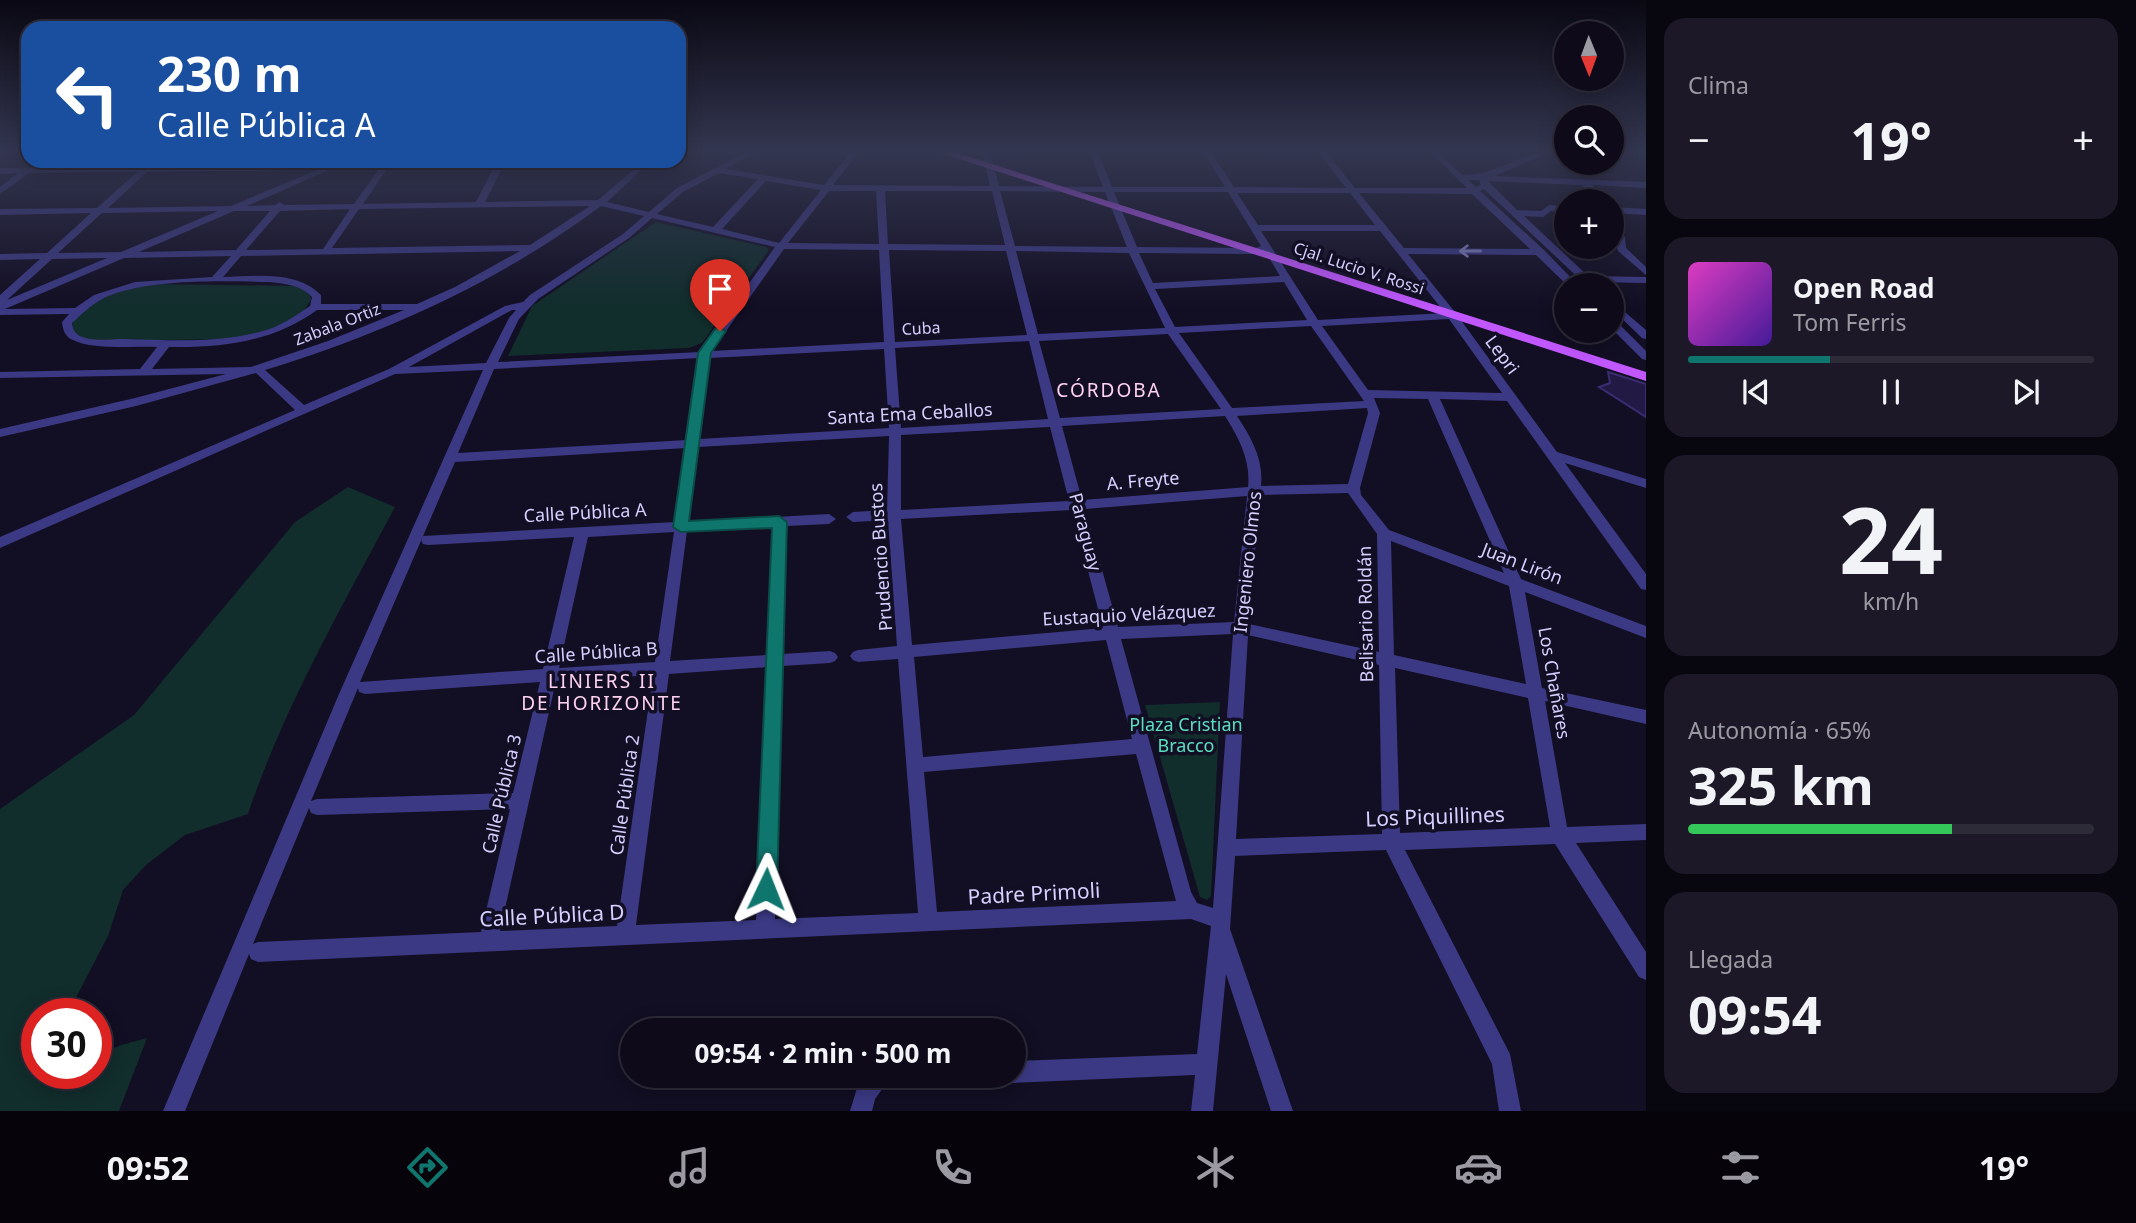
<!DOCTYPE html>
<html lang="es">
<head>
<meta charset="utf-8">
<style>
  body { margin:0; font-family:"Noto Sans",sans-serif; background:#1c1827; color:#f1f3f6; height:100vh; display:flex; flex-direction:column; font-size:26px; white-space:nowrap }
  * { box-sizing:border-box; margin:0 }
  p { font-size:23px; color:#9b9aa2 }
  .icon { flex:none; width:38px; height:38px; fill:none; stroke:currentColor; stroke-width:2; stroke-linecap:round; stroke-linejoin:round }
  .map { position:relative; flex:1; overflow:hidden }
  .sheet { display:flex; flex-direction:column; gap:18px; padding:18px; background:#08060e; width:490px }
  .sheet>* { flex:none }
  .hud { position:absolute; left:21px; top:21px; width:665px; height:147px; border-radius:21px; box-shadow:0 4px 18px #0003,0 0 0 2px #2e2b39; background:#1a4fa0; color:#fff; overflow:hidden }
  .needle { width:46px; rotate:179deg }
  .tools { position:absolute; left:1554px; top:21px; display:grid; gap:14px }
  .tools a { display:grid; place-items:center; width:70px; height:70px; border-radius:50%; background:#0e0a1a; box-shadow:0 4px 18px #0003,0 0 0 2px #2e2b39; font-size:35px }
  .speed { position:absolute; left:21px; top:998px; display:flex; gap:14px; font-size:35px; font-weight:700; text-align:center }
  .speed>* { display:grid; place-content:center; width:91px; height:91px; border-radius:50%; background:#0e0a1a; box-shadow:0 4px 18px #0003,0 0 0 2px #2e2b39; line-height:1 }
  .speed .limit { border:10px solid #d22; background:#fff; color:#111 }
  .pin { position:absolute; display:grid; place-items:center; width:60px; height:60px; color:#fff; margin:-72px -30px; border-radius:50% 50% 50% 0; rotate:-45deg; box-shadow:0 0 7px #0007 }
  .pin .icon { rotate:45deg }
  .me { position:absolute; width:77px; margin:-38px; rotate:2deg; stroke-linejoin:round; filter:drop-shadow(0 0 5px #0008) }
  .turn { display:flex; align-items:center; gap:24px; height:147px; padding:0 21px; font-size:32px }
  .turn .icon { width:91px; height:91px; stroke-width:2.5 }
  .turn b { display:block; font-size:49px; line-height:60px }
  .big { font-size:52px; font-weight:700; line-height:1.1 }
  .sheet .card { flex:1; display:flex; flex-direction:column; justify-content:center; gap:10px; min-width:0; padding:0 24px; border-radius:21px; background:#1c1827 }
  .sheet .dial { align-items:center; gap:0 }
  .dial b { font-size:91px; line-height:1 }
  .song { display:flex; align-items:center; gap:21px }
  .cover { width:84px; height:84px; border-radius:10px; background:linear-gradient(135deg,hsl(310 70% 55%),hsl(260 70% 35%)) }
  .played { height:7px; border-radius:4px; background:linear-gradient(90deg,#0f766e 35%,#2e2b39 35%) }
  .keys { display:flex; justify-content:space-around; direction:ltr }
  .heat { display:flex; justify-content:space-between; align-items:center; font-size:38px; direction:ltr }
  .charge { height:10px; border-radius:5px; background:linear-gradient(90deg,#34c759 65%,#2e2b39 0) }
  .trip { position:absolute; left:620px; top:1018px; width:406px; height:70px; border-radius:35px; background:#0e0a1a; box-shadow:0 4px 18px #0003,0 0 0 2px #2e2b39; font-weight:700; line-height:70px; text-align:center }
  .tabs { display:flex; height:112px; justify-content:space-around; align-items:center; background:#06040a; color:#9b9aa2 }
  .tabs .icon { width:49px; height:49px }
  .tabs .active { color:#0f766e }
  .tabs b { font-size:32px; color:#f1f3f6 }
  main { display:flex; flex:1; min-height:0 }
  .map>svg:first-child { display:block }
</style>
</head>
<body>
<main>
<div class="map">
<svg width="1646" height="1111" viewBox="0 0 1646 1111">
  <rect width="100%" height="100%" fill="#120e23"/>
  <!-- green -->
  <path fill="#112d2c" d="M656,222L766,247L769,250L702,343L689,348L508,356L532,306Z
    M153,284L301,286L310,295L311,300L300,317L247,339L90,341L74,333C62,302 134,288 153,284Z
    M348,487L395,507C342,607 284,707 248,814L185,835L146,865L123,890L108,936L68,1013H37V1073H96V1056L121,1045L147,1038L119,1111H0V809L134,715L295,522Z
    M1220,702L1211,896L1207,900L1200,897L1145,705Z"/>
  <!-- building -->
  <path fill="#221a44" stroke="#392c71" stroke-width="2" d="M1608,372L1646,384V417L1599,387L1610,383Z"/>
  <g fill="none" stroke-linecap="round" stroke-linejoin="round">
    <!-- minor -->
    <path fill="#3b3983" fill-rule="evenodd" d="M746,152H757L726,169L824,185L851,152H859L833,185L990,186L982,152H990L999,186L1103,187L1090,152H1098L1112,187H1225L1203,152H1211L1234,187L1346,188L1318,152H1326L1355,188H1467L1430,152H1439L1462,175C1498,176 1519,152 1551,152L1494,176L1646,182V188L1592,185L1608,201H1599L1581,185L1488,181L1517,210L1541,211L1549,205L1566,206V212L1551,211L1543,217L1524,216L1588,276L1646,277V283L1595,282L1597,285H1586L1484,189L1480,191L1544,250L1578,285H1567L1536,255L1408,254L1455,312L1557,452L1646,479V488L1565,463L1646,574V590L1641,589L1507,401L1440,399L1521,579L1646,626V638L1525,592L1542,688L1646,710V724L1545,701L1567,827L1646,824V840L1576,843L1646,952V980L1639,977L1555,844L1405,850L1510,1054L1521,1111H1499L1492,1064L1386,850L1235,856L1230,929L1293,1111H1271L1226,974L1213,1111H1191L1195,1075L1013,1083L1005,1080L1004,1076H1013V1061L1197,1054L1211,926L1191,919L258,962L251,959L249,954L185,1111H163L339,694L483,370L395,374L0,548V537L295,410L256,373L252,374L136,406L0,437V429L135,398L226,374L0,378V372L140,369L157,347C135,346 92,350 73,340C65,337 63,330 62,322L69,314L0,315V295L40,259L0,260V254L47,253L91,213L0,215V209L97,208L137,172L29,173L0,194V187L18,173L0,174V168L142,167L147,164L151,167L651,161L607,202L649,212L677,188ZM638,166L598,200L485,202L503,167ZM494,167L476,202L363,204L387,169ZM331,169H379L354,204L284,205L280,202L275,205L247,206ZM317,170L231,206L108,208L147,172ZM719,173L758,179L713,227L657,214L683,192ZM1468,180H1479L1481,185L1476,187ZM766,181L821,190L779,243L722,229ZM829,191H876L879,244L788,243ZM885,191H992L1005,245L888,244ZM1000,191L1105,192L1127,247L1015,246ZM1114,192H1228L1261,246L1256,248L1137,247ZM1237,193H1350L1375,225H1258ZM1359,193L1472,194L1530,249L1404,248ZM590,206L530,245L332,248L359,209ZM601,206L644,216L623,234L530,295L523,302L505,306L389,369L304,405L265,370C384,334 502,280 601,206ZM350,209L323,249L246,250L280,211ZM218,211L121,252L58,253L102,213ZM234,211H270L236,250L139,252ZM652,218L775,247L700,352L498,362L519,319L538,299L629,238ZM1261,231H1380L1445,313L1318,320ZM784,249L879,250L884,342L712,351ZM889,250L1006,251L1027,335L895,342ZM520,251L455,287L417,304H321V295C297,270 255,276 223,277L241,256ZM1016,251L1129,253L1165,328L1038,334ZM1265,251L1280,276L1153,283L1139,253L1257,254ZM231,256L212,277L135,282L94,295L75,308L5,309L124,258ZM107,258L7,300L52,259ZM270,282C286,284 301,285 312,297L310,306C295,316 281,326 263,331C217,344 169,340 123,339C110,339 92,342 80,336C74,333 73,329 72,323C82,314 91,305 102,299C144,278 224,281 270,282ZM1284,282L1307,320L1175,327L1155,289ZM317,310H404L328,341L251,367L152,369L169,347C222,348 273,342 317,310ZM512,310H516L509,318L486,363L409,367ZM1449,319L1502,393L1368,390L1322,326ZM1311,326L1364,401L1232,408L1179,333ZM1168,334L1221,409L1060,418L1039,341ZM1029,341L1048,419L901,428L895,348ZM884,349L889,428L699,439L710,358ZM699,358L687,440L458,453L494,369ZM1374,398L1428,399L1504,573L1389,530L1361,495L1360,488L1380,413ZM1367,408L1368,413L1348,484L1261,486C1264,460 1251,437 1237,416ZM1225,416C1239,438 1251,461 1248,487L1082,500L1062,426ZM1050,427L1069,501L901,510V435ZM889,436L887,510L853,512L846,517L853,522L888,520L897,646L858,650L853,652L850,656L853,660L858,662L898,659L918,913L775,919L782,666L830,663L835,661L838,657L835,653L830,651L782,654L786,526L829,524L836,519L829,514L689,522L698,447ZM686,448L675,522L423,536L421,540L423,544L428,545L574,537L543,669L360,682L455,462ZM1348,493L1377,534L1379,652L1249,624L1260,495ZM1247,496L1234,622L1118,627L1085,509ZM1072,510L1103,628L912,645L901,519ZM772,527L767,655L670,661L687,531ZM674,532L655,662L559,668L588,537ZM1391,541L1509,586L1526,684L1394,655ZM1233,634L1213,908L1197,903L1191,892L1121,639ZM1248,635L1379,665L1382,834L1236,839ZM1106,640L1132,739L923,757L914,657ZM766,667L756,920L636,925L669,674ZM1395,668L1528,698L1550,827L1400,833ZM653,675L617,926L500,931L556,681ZM540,682L513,793L317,799L311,801L358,688L359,692L365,694ZM1136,754L1176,901L937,912L924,772ZM309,808L311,813L317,815L510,809L481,932L258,942L253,944Z
      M1612,207L1646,209V215L1612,213Z
      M1612,226L1625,237L1626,248L1646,267V275L1618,251L1615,238L1612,234Z
      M1612,301L1646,330V339L1642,338L1612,309Z
      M1612,320L1616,321L1646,351V360L1642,359L1612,329Z
      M866,1076H920L917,1084L909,1087L883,1088L875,1099L872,1111H850L858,1085Z"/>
    <!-- major -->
    <path fill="#c057ff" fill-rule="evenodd" d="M938,152H954L1646,372V381Z"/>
  </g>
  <!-- one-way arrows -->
  <defs><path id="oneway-shaft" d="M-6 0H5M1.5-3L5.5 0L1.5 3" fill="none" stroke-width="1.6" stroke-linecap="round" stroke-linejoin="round" transform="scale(1.75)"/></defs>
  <use stroke="#807dbb" href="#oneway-shaft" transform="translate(1470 251) rotate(-180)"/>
  <!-- sky -->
  <linearGradient id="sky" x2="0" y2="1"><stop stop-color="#0a0813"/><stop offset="0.49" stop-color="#333650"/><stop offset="1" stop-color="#333650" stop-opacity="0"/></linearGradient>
  <rect width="1646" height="308" fill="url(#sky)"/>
  <!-- route -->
  <path fill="#0f766e" stroke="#0a4d48" stroke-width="2" d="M720,328L726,331L711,353L689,521L779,516L787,522L777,889L774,896L766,899L759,896L756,889L772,528L681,532L673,527L698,353L715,329Z"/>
  <g text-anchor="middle" stroke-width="7" stroke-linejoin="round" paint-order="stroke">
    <!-- far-street labels -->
    <g font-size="16" fill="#d5d0ff" stroke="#120e23">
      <text transform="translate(1359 268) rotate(18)" y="6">Cjal. Lucio V. Rossi</text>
      <text transform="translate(337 324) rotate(-21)" y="6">Zabala Ortiz</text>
      <text transform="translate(921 328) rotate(-3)" y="6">Cuba</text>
    </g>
    <!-- street labels -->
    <g font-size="18" fill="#d5d0ff" stroke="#120e23">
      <text transform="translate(1502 355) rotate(53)" y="6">Lepri</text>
      <text transform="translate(910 414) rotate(-3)" y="6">Santa Ema Ceballos</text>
      <text transform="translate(1143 481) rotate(-5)" y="6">A. Freyte</text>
      <text transform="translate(585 513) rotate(-3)" y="6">Calle Pública A</text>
      <text transform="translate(1085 532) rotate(75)" y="6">Paraguay</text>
      <text transform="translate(881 557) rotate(-94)" y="6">Prudencio Bustos</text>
      <text transform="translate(1248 562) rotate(-84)" y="6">Ingeniero Olmos</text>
      <text transform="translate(1522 564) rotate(21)" y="6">Juan Lirón</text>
      <text transform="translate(1366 614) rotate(-91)" y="6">Belisario Roldán</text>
      <text transform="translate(1129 615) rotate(-3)" y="6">Eustaquio Velázquez</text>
      <text transform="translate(596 653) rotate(-4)" y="6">Calle Pública B</text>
      <text transform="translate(1554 683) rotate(80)" y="6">Los Chañares</text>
      <text transform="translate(502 794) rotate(-77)" y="6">Calle Pública 3</text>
      <text transform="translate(625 795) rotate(-82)" y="6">Calle Pública 2</text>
    </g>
    <!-- park labels -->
    <g font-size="18" fill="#5be0bf" stroke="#120e23">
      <text x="1186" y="731">Plaza Cristian<tspan x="1186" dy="21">Bracco</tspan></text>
    </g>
    <!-- neighbourhood labels -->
    <g font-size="19" letter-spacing="2" fill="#ffd2ef" stroke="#120e23">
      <text x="1109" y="397">CÓRDOBA</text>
      <text x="602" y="688">LINIERS II<tspan x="602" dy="22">DE HORIZONTE</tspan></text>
    </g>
    <!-- near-street labels -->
    <g font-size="21" fill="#d5d0ff" stroke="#120e23">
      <text transform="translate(1435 817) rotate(-2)" y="7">Los Piquillines</text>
      <text transform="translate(1034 894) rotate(-3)" y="7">Padre Primoli</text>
      <text transform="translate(552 916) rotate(-3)" y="7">Calle Pública D</text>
    </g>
  </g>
</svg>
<div class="tools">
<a><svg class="needle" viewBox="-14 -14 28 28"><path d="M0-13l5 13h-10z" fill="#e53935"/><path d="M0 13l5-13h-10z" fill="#9b9aa2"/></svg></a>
<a><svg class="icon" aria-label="search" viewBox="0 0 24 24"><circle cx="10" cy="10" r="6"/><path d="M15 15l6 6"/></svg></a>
<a>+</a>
<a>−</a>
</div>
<div class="speed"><div class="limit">30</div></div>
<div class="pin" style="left:720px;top:331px;background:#d93025"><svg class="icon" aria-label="arrive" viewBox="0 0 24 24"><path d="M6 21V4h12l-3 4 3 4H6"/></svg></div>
<svg class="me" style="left:766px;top:889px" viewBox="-20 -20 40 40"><path d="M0-17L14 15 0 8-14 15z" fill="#0f766e" stroke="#fff" stroke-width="4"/></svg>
<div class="trip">09:54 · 2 min · 500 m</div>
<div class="hud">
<div class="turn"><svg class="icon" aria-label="left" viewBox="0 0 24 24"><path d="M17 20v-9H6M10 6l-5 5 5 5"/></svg><div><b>230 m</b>Calle Pública A</div></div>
</div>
</div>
<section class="sheet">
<div class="card"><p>Clima</p>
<div class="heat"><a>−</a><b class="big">19°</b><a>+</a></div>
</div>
<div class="card">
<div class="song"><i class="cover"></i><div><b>Open Road</b><p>Tom Ferris</p></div></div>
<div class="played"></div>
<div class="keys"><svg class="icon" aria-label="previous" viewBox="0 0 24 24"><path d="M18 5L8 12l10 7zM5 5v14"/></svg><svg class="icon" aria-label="pause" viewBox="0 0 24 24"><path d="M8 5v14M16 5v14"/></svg><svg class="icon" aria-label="next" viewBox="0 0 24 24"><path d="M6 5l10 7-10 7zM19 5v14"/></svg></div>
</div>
<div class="card dial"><b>24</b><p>km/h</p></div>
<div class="card"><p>Autonomía · 65%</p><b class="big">325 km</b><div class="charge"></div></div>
<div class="card"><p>Llegada</p><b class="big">09:54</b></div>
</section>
</main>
<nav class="tabs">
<b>09:52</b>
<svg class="icon active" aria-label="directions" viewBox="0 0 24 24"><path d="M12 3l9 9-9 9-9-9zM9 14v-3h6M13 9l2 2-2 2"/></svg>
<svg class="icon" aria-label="music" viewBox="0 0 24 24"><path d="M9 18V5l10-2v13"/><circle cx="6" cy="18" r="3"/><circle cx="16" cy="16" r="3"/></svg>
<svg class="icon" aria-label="phone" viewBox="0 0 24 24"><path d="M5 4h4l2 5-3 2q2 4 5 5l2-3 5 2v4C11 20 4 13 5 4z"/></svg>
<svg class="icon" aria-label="climate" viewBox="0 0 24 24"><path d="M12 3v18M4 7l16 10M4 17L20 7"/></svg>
<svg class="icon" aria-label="car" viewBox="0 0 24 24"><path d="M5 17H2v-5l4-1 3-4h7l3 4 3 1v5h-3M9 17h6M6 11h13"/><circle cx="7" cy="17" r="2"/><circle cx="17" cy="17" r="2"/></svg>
<svg class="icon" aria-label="filters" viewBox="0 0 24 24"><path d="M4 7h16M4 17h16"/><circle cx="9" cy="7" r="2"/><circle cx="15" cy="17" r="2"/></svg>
<b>19°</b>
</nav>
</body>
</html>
